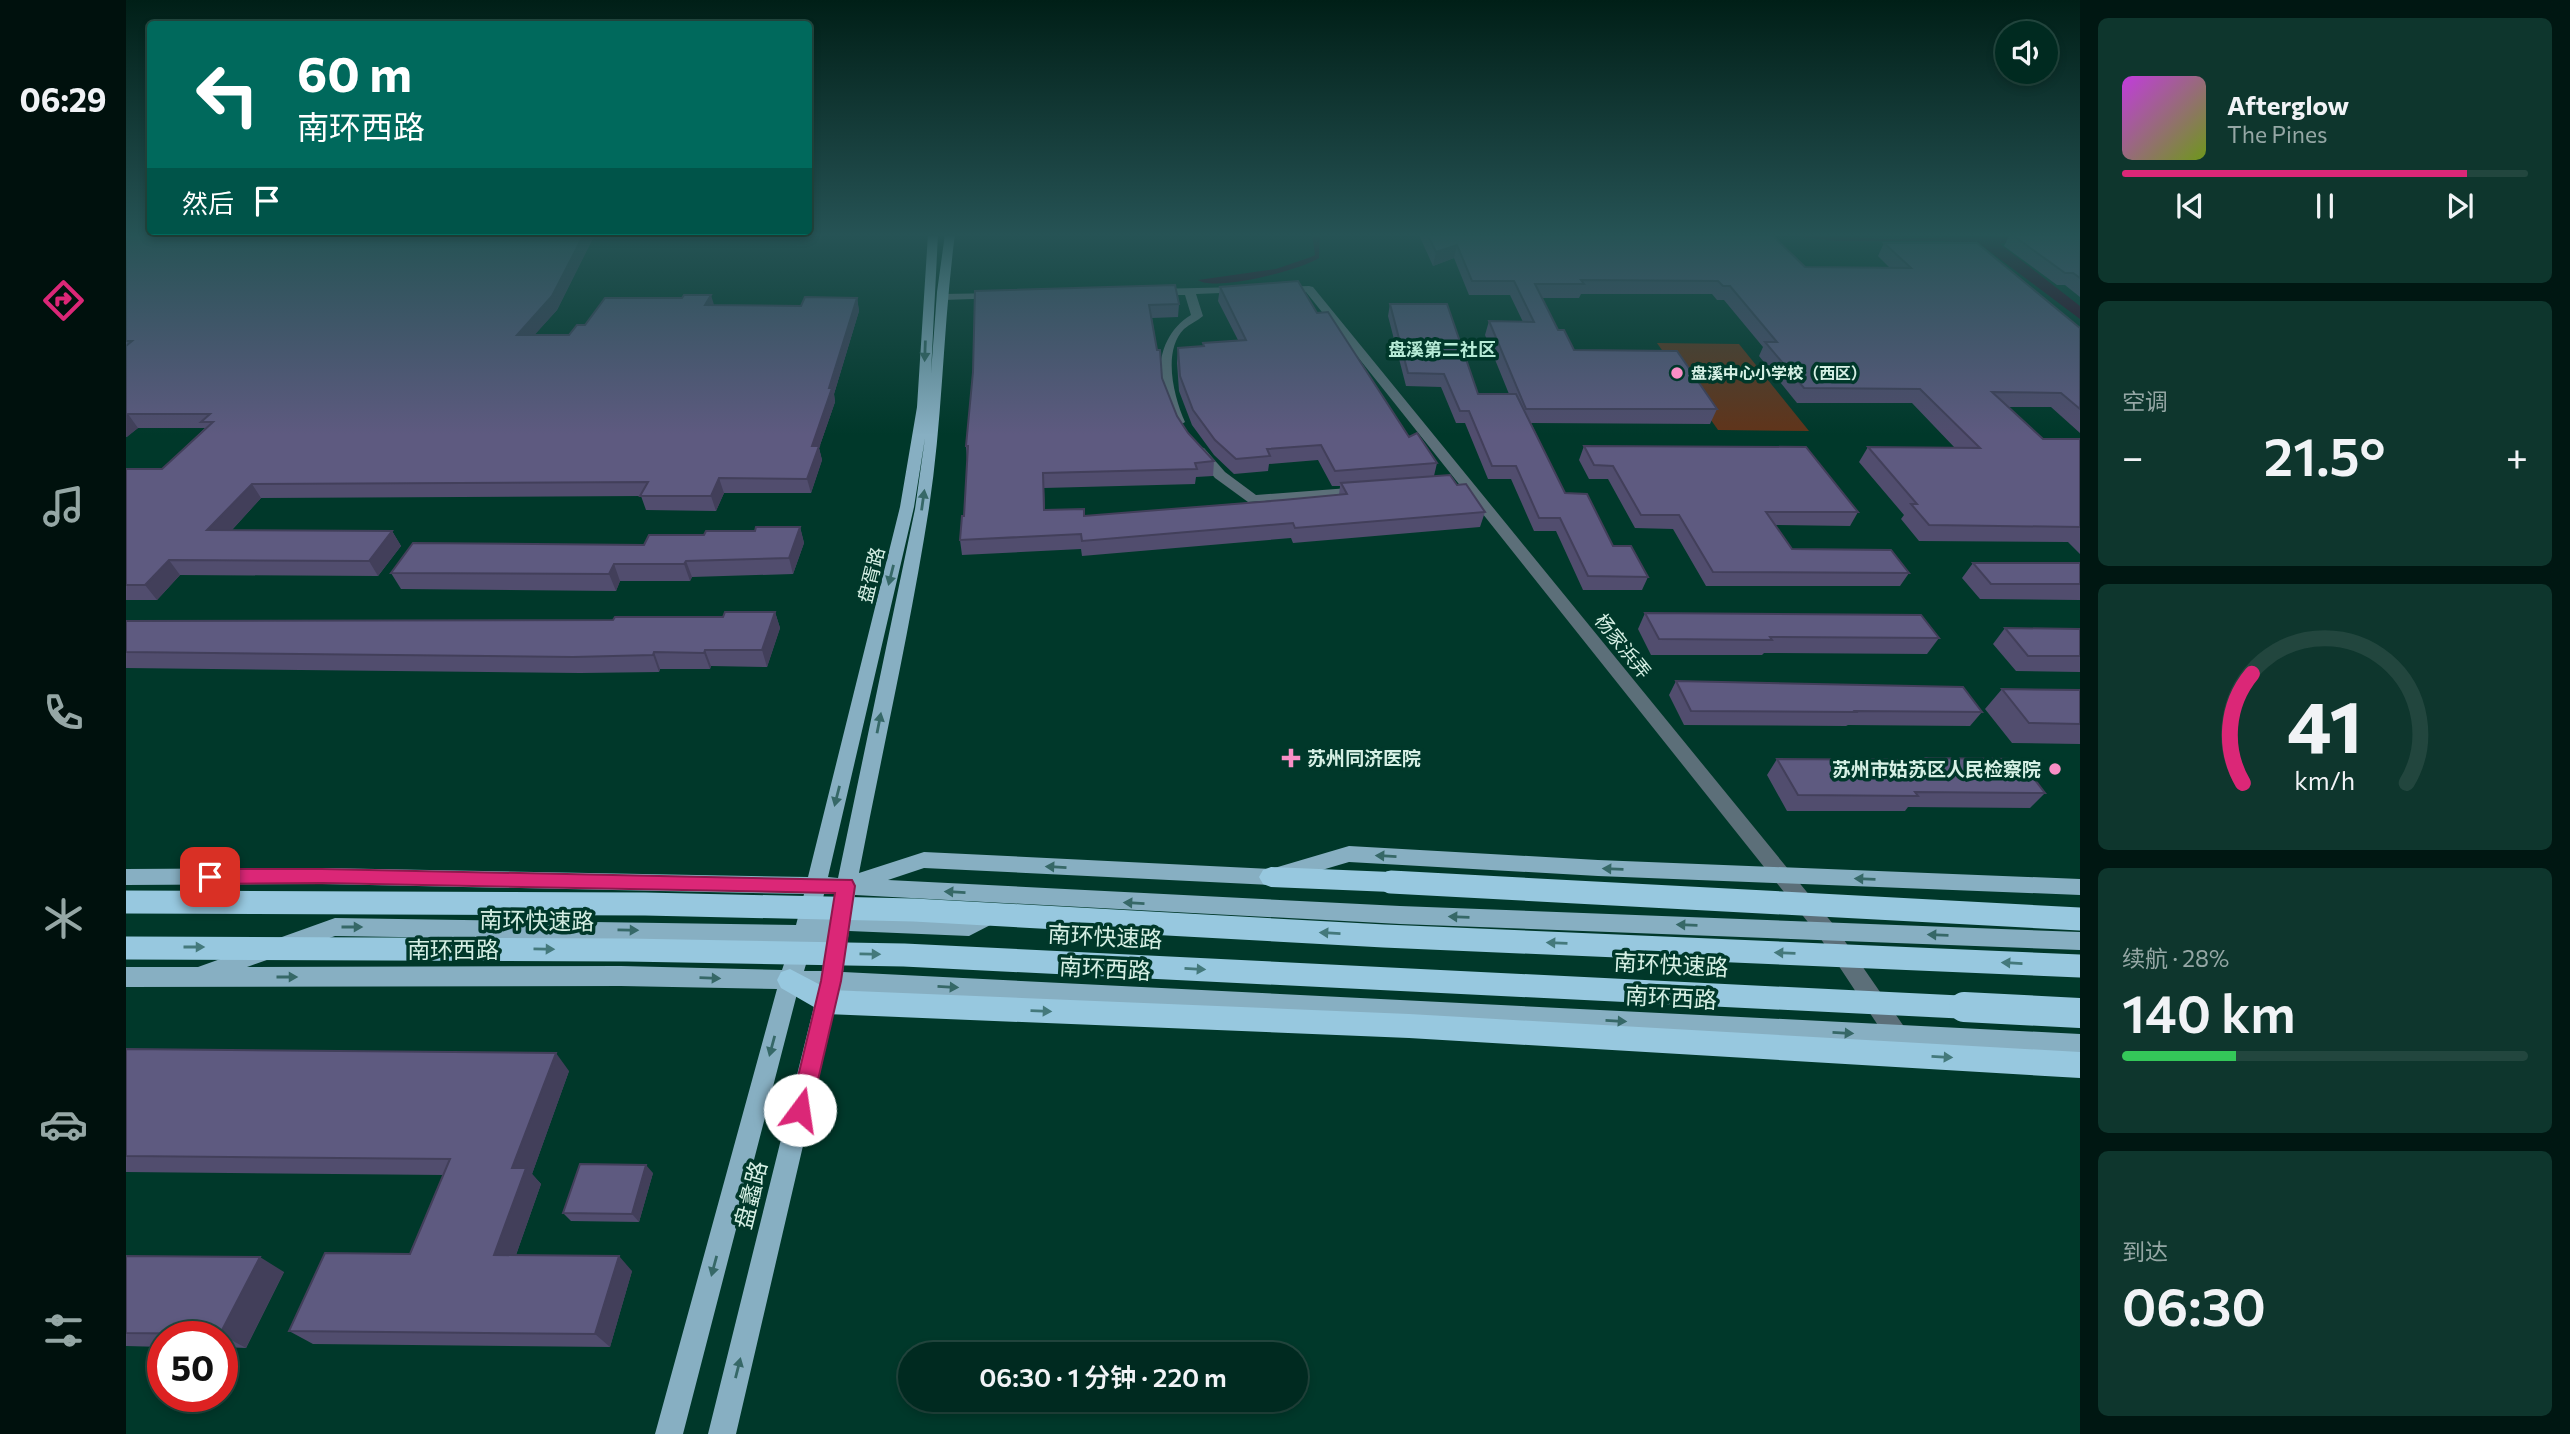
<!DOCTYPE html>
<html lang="zh">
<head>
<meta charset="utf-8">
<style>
  body { margin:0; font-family:Commissioner,"Noto Sans SC",sans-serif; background:#0e362d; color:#f1f3f6; height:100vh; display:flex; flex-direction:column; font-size:26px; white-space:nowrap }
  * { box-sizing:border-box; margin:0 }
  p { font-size:23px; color:#95a7a5 }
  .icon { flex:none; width:38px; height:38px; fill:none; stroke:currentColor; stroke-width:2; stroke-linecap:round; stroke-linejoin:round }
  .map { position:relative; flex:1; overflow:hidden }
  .sheet { display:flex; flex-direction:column; gap:18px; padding:18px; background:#001712; width:490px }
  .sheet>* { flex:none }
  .guide { position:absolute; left:21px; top:21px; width:665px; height:214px; border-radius:7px; box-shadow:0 4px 10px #0003,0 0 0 2px #22463e; background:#00695c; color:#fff; overflow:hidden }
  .controls { position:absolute; left:1869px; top:21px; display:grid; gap:14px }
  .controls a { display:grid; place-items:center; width:63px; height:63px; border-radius:50%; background:#002a20; box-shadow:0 4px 10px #0003,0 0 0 2px #22463e; font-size:35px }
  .speed { position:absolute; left:21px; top:1321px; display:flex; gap:14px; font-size:35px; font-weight:700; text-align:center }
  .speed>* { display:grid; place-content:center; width:91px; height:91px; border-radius:50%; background:#002a20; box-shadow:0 4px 10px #0003,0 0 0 2px #22463e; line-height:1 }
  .speed .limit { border:10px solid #d22; background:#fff; color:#111 }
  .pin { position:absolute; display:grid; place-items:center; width:60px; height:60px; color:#fff; margin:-30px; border-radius:14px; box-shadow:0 4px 10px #0006 }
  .me { position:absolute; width:77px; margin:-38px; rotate:14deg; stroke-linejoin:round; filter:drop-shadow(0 0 5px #0008) }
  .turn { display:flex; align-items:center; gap:24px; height:147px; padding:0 35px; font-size:32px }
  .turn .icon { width:91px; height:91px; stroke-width:2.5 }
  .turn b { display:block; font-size:49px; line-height:60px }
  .then { display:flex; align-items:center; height:66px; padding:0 35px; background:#0003; gap:14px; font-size:26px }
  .big { font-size:52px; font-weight:600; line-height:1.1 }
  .sheet .card { flex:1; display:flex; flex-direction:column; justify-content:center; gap:10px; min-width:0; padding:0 24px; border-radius:10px; background:#0e362d }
  .sheet .dial { align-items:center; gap:0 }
  .dial svg { height:182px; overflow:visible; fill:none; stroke:#22463e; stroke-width:7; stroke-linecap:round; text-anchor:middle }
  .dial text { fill:#f1f3f6; stroke:none }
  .song { display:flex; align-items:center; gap:21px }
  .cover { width:84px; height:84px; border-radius:10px; background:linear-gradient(135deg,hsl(290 70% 55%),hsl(80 70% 35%)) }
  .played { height:7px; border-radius:4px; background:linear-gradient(90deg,#db2777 85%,#22463e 85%) }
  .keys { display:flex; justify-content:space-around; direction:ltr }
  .heat { display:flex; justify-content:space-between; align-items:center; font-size:38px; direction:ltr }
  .charge { height:10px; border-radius:5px; background:linear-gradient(90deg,#34c759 28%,#22463e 0) }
  .trip { position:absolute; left:772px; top:1342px; width:410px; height:70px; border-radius:35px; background:#002a20; box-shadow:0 4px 10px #0003,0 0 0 2px #22463e; font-weight:600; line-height:70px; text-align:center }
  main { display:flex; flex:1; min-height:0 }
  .menu { display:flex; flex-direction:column; width:126px; justify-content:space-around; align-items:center; background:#00110d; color:#95a7a5 }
  .menu .icon { width:49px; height:49px }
  .menu .on { color:#db2777 }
  .menu b { font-size:32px; color:#f1f3f6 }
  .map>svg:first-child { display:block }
</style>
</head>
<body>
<main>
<nav class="menu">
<b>06:29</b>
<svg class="icon on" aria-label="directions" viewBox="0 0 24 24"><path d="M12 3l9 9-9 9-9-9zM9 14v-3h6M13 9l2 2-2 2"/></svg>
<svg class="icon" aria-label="music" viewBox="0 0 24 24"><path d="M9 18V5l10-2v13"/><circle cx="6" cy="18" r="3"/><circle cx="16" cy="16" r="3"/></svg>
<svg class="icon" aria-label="phone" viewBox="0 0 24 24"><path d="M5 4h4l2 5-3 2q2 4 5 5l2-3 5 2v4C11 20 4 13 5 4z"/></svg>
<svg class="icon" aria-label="climate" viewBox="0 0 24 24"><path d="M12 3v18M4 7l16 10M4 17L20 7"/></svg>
<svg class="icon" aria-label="car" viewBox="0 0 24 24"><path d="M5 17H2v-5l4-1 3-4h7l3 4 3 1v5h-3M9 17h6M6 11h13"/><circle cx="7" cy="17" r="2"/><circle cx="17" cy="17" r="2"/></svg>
<svg class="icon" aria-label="filters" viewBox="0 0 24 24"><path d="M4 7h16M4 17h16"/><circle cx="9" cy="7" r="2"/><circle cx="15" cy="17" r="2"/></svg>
</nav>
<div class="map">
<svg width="1954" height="1434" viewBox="0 0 1954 1434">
  <rect width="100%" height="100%" fill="#00382a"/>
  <!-- green -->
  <path fill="#61341a" d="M1531,343L1613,344L1683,431L1592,430Z"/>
  <!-- water -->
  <path fill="#340321" d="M1186,234H1194L1193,258C1175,270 1089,292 1072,280L1150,269L1185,257L1189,255Z
    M1653,234L1761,239L1954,234V238L1894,239L1874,244L1954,306V319L1855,245L1816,241H1709Z"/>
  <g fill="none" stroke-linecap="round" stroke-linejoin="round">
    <!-- minor -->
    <path fill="#5c6f79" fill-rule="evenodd" d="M1183,286L1187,287L1707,924L1779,1028L1782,1035L1779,1042L1771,1045L1763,1042L1693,936L1180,292L1153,293L1148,290L1153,287Z
      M1115,287L1120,290L1119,292L1070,294L1077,316C1071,321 1064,324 1058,329C1036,351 1048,398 1059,422L1053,426L1048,425C1027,389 1027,338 1065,315L1059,295H1027L1022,292L1027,289Z
      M873,293L878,296L877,298L817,300L811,297L817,294Z
      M1073,447L1078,448L1099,472L1130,495L1236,487L1243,491L1236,495L1122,502L1089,478L1066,451Z"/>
    <!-- major -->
    <path fill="#87afc2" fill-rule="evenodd" d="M802,234H812L805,373L811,292L819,234H829C817,325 817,417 803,508C784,630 756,752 733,873L798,852L1145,869L1223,846L1472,860L1954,879V895L1472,876L1223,862L1145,885L798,868L762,880L1274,906L1954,932V950L1274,924L729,895L726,913L841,918L867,905L874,908L877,914L874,920L843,936L723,931L717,972L1954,1034V1054L713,991L610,1434H582L692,990H672L557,1434H529L651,989L495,986L0,987V967H72L209,918L670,925L678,894L196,884L0,885V869L196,868L682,877L774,507L791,407ZM799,438L789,509L712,878L702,877L788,507ZM698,894H709L706,912H694ZM209,936L665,943L656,970L495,966L121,967ZM686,944H700L696,971H678Z"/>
    <!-- highway -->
    <path fill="#97c8df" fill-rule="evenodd" d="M1145,867L1265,872L1274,875L1277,882L1274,889L1265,892L1145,887L1137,884L1133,877L1137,870Z
      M664,969L704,990L1283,1014L1954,1052V1078L1283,1038L700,1014L655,988L651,980L655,972Z"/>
    <!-- highway-bridge-far1 -->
    <path stroke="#97c8df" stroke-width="23" d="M1265,882L1954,919
      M0,902L519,904L788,910L1258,936L1954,966
      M0,948L501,950L778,955L1874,1009"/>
    <!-- highway-bridge -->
    <path stroke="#97c8df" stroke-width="30" d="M1838,1007L1954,1013"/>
  </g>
  <!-- wall -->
  <path fill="#514d6e" d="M0,234L152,235L153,234H469L431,310L408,335H443L459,325L588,305L675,306L731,298L733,311L708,394L709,402L693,448L696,460L685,493H598L590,511L520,510L515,496L135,498L106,530L266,531L275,546L252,576L54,575L31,600H0V469H36L79,428H12L0,437Z
    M1294,234H1645L1679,267L1764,268L1752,256L1758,243L1954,328V433L1925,407H1882L1917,439H1954V554L1942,542L1793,541L1775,519L1778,515L1733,462L1742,447L1829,448L1786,403H1671L1633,356L1637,347L1598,300H1591L1586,294H1455L1453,298H1416L1432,330L1448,350L1591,409L1584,424L1405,423L1439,493L1487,546L1522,577L1516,590H1457L1430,531H1408L1385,479H1362L1339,423H1330L1315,387L1280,386L1262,316L1264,304L1352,394H1383L1359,335L1363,321L1397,322L1384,295H1343L1328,258L1307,266L1293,235Z
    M1884,234H1954V297L1939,285H1931L1878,246Z
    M1094,287L1191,313L1283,437L1311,463L1308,476L1331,485L1359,512L1354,527L1167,543L1165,538L956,556L955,549L836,555L834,540L838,516L841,461L840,446L847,372L849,291L1053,304L1052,317L1026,318L1036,378L1051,416L1062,433L1088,461L1087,476L1070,477L1069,484L918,488L919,510L958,516L1213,495L1214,486H1206L1192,460L1143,464L1142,471L1108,474L1088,455L1066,425L1053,391L1051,363L1052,348L1077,346V343L1112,340L1092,301Z
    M1458,446L1732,512L1724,526L1649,525L1666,549L1783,573L1774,586H1580L1547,529L1509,528L1482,479H1463L1453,460Z
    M674,527L678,543L667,574L566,577L564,581H494L490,591L275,589L265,573L518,545L578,535Z
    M1847,563H1954V600L1854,599L1836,578Z
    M649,612L654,628L641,667L585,666L584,669H534L533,672L454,673L0,668V621L487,620L597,617Z
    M1519,613L1813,638L1801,654L1638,653L1636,655H1525L1512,629Z
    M1879,628L1954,629V672L1890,671L1867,644Z
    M1550,681L1856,712L1844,726L1722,725L1720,726L1558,725L1543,695Z
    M1876,689L1954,690V744L1886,743L1859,709Z
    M1787,758L1919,793L1904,808L1782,807L1779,811H1661L1641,775L1651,759L1785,760Z
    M0,1049L443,1071L406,1174L415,1184L390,1255L506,1271L484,1347L187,1344L163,1331L284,1254L317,1175L0,1172Z
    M527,1173L513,1222L445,1221L437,1213Z
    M0,1256L158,1272L120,1348L96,1347V1337H37V1347L0,1346Z"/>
  <!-- shaded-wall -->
  <path fill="#423f5a" d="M458,234H469L431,310L396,349L391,335Z
    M1331,245L1328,258L1307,266L1310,252Z
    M585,295L589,308L579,305Z
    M731,298L733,311L708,394L709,402L693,448L696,460L685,493L681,479L686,446Z
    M2,414L12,428L1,437L0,436V415Z
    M593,478L598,493L590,511L585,496Z
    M126,484L135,498L92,545L81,530Z
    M674,527L678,543L667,574L663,558Z
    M266,531L275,546L252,576L243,561Z
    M43,560L54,575L31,600L19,585Z
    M560,561L566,577L564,581L558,564Z
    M488,564L494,581L490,591L483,574Z
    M649,612L654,628L641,667L636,650Z
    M579,650L585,666L584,669L578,653Z
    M528,652L534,669L533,672L527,655Z
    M430,1053L443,1071L406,1174L415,1184L385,1269L368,1255L386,1168Z
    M520,1165L527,1173L513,1222L506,1214Z
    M493,1256L506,1271L484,1347L469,1334Z
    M134,1257L158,1272L120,1348L94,1334Z"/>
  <!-- building -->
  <path fill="#5e5a80" stroke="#423f5a" stroke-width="2" d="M0,234L152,235L153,234H458L426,296L391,335H443L451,325H459L479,298H556L558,295H585L579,305L675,306L679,297L731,298L703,388H706L686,446H693L681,479L593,478L585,496H514L522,482L126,484L81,530L266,531L243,561L43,560L19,585H0V469H36L87,422H75L84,414H2L0,415V346L6,341H0Z
    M1301,234H1645L1679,267L1785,268L1758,243H1851L1954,328V409L1935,393L1866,392L1917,439H1954V527L1803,525L1785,504H1791L1742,447L1854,448L1794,389L1678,388L1639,342H1651L1604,286H1597L1592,281L1455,280L1458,284H1409L1432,330H1438L1448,350L1551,351L1591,409H1400L1363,321L1408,322L1388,281H1346L1331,245L1310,252Z
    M1885,234H1954V278L1947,273H1939Z
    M1172,281L1191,313L1202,312L1283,437L1291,433L1311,463L1209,471L1195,445L1141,449L1144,456L1110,459L1089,440L1067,410L1054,376L1052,348L1078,346L1077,343L1120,340L1094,287Z
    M1049,285L1053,304L1023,305L1031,350H1034L1036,378L1051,416L1062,433L1088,461L1069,463L1071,469L917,473L918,510L958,509V516L1157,500L1221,494L1215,483L1324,475L1331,485L1340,484L1359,512L1169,528L1167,523L956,541L955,534L834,540L836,516H838L842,446H840L847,372L849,291Z
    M1264,304H1321L1352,394H1390L1439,493L1461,494L1487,546H1505L1522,577L1462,576L1434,518H1413L1390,466H1366L1343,411H1334L1318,374L1282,373Z
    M1458,446L1680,447L1732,512H1640L1666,549L1765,550L1783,573L1587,572L1553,515H1515L1487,466L1468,465Z
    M630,527H674L663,558L560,561L558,564H488L483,574L265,573L287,543L518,545L523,535H578L580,531H629Z
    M1847,563H1954V584H1865Z
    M599,612H649L636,650H579L578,653L528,652L527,655L447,657L0,652V621L487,620L489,617H597Z
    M1519,613L1795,615L1813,638L1644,637L1646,640L1533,639Z
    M1879,628L1954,629V656H1902Z
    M1550,681L1837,687L1856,712L1729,711L1730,712L1565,711Z
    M1876,689L1954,690V724L1903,723Z
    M1787,758L1893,759L1919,793L1789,792L1792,796L1672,795L1651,759L1789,760Z
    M0,1049L430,1053L386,1168H400L368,1255L493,1256L469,1334L163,1331L199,1253L284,1254L324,1159L0,1156Z
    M454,1164L520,1165L506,1214L437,1213Z
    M0,1256L134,1257L94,1334L0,1333Z"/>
  <!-- one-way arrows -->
  <defs><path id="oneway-solid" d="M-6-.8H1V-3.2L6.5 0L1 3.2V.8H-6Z" transform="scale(1.75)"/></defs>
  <g fill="#366867">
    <use href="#oneway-solid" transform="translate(799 351) rotate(92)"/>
    <use href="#oneway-solid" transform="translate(797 500) rotate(-82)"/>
    <use href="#oneway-solid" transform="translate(765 575) rotate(104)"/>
    <use href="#oneway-solid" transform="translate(753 723) rotate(-79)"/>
    <use href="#oneway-solid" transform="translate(711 796) rotate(104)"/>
    <use href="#oneway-solid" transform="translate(1260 856) rotate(-177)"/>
    <use href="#oneway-solid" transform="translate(930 867) rotate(-177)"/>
    <use href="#oneway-solid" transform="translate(1487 869) rotate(-178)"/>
    <use href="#oneway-solid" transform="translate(1739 879) rotate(-178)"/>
    <use href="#oneway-solid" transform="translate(829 892) rotate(-177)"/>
    <use href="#oneway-solid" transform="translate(1008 903) rotate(-177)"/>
    <use href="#oneway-solid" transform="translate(1333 917) rotate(-178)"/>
    <use href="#oneway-solid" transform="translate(1561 925) rotate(-178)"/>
    <use href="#oneway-solid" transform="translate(226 927)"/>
    <use href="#oneway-solid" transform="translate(502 930) rotate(1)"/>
    <use href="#oneway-solid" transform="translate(1812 935) rotate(-178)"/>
    <use href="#oneway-solid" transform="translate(161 977)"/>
    <use href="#oneway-solid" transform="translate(584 978) rotate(2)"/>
    <use href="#oneway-solid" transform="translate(822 987) rotate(3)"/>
    <use href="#oneway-solid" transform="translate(1490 1021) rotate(3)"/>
    <use href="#oneway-solid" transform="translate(1717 1033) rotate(3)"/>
    <use href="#oneway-solid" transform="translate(646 1046) rotate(105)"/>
    <use href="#oneway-solid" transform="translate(588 1266) rotate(105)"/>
    <use href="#oneway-solid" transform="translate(612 1368) rotate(-76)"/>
  </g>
  <g fill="#44797b">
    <use href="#oneway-solid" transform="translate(1204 933) rotate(-177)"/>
    <use href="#oneway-solid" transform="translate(1431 943) rotate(-178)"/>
    <use href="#oneway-solid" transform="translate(68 947)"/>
    <use href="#oneway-solid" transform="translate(418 949) rotate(1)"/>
    <use href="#oneway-solid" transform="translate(1659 953) rotate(-178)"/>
    <use href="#oneway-solid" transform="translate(744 954) rotate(1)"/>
    <use href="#oneway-solid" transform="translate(1886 963) rotate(-177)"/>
    <use href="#oneway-solid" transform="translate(1069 969) rotate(3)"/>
    <use href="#oneway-solid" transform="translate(915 1011) rotate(2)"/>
    <use href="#oneway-solid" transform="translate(1816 1057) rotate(3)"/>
  </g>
  <!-- sky -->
  <linearGradient id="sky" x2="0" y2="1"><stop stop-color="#001f17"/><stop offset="0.54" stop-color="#265355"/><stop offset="1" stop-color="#265355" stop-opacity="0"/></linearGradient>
  <rect width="1954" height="435" fill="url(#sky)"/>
  <!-- route -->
  <path fill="#db2777" stroke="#8e194d" stroke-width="2" d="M84,869H196L726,880L729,886L715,981L685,1110L682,1117L674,1120L667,1117L664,1110L695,981L709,893L196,883L84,884L77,882L75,877L77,872Z"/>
  <!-- markers -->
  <g fill="#fa8fc6" stroke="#00382a" stroke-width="2.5">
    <circle cx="1551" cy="373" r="7"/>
    <path d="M1161.5 747.5h7v7h7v7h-7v7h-7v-7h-7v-7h7z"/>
    <circle cx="1929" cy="769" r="7"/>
  </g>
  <g text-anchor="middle" stroke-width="7" stroke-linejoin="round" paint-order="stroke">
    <!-- far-poi labels -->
    <g font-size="16" font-weight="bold" fill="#d6f0e5" stroke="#00382a" text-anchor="start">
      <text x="1565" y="379">盘溪中心小学校（西区）</text>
    </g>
    <!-- far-neighbourhood labels -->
    <g font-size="18" font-weight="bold" fill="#b7ecd7" stroke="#00382a">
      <text x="1316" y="356">盘溪第二社区</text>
    </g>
    <!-- street labels -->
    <g font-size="19" fill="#d6f0e5" stroke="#00382a">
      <text transform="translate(745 575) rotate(-76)" y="7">盘胥路</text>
      <text transform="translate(1497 646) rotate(51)" y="7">杨家浜弄</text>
    </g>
    <!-- poi labels -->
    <g font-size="19" font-weight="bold" fill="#d6f0e5" stroke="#00382a" text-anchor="start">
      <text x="1181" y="765">苏州同济医院</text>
      <text x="1915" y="776" text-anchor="end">苏州市姑苏区人民检察院</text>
    </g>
    <!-- near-street labels -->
    <g font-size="23" fill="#d6f0e5" stroke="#00382a">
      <text transform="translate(411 921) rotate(1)" y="8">南环快速路</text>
      <text transform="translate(979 937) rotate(3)" y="8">南环快速路</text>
      <text x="327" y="958">南环西路</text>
      <text transform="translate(1545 965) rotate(3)" y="8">南环快速路</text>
      <text transform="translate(979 969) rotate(3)" y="8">南环西路</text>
      <text transform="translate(1545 998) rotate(3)" y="8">南环西路</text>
      <text transform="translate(625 1195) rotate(-76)" y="8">盘蠡路</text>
    </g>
  </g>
</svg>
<div class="controls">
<a><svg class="icon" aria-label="sound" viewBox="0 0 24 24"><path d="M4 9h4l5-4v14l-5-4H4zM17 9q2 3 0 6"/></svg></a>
</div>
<div class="speed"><div class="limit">50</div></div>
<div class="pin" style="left:84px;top:877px;background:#d93025"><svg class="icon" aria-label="arrive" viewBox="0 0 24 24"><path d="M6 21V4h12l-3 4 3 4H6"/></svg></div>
<svg class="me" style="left:674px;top:1110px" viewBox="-20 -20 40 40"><circle r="19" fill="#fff"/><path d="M0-13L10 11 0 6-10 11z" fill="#db2777"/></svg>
<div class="trip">06:30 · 1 分钟 · 220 m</div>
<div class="guide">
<div class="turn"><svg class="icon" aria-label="left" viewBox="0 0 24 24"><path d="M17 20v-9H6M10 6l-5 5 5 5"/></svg><div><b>60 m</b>南环西路</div></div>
<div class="then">然后<svg class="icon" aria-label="arrive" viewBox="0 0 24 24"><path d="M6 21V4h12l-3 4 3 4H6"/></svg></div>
</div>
</div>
<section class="sheet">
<div class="card">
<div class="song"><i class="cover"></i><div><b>Afterglow</b><p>The Pines</p></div></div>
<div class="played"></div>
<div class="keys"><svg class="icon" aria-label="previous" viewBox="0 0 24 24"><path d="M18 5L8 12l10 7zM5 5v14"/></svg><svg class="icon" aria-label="pause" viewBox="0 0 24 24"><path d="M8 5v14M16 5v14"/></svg><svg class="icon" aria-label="next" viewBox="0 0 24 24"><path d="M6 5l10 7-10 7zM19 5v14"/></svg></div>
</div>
<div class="card"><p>空调</p>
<div class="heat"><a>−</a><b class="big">21.5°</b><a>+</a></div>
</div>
<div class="card dial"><svg viewBox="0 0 100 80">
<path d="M14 69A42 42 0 1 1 86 69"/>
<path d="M14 69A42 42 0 0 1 18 21" stroke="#db2777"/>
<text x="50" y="56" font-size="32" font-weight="700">41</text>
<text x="50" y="72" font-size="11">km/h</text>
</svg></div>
<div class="card"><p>续航 · 28%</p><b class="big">140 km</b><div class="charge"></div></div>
<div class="card"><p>到达</p><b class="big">06:30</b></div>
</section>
</main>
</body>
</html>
